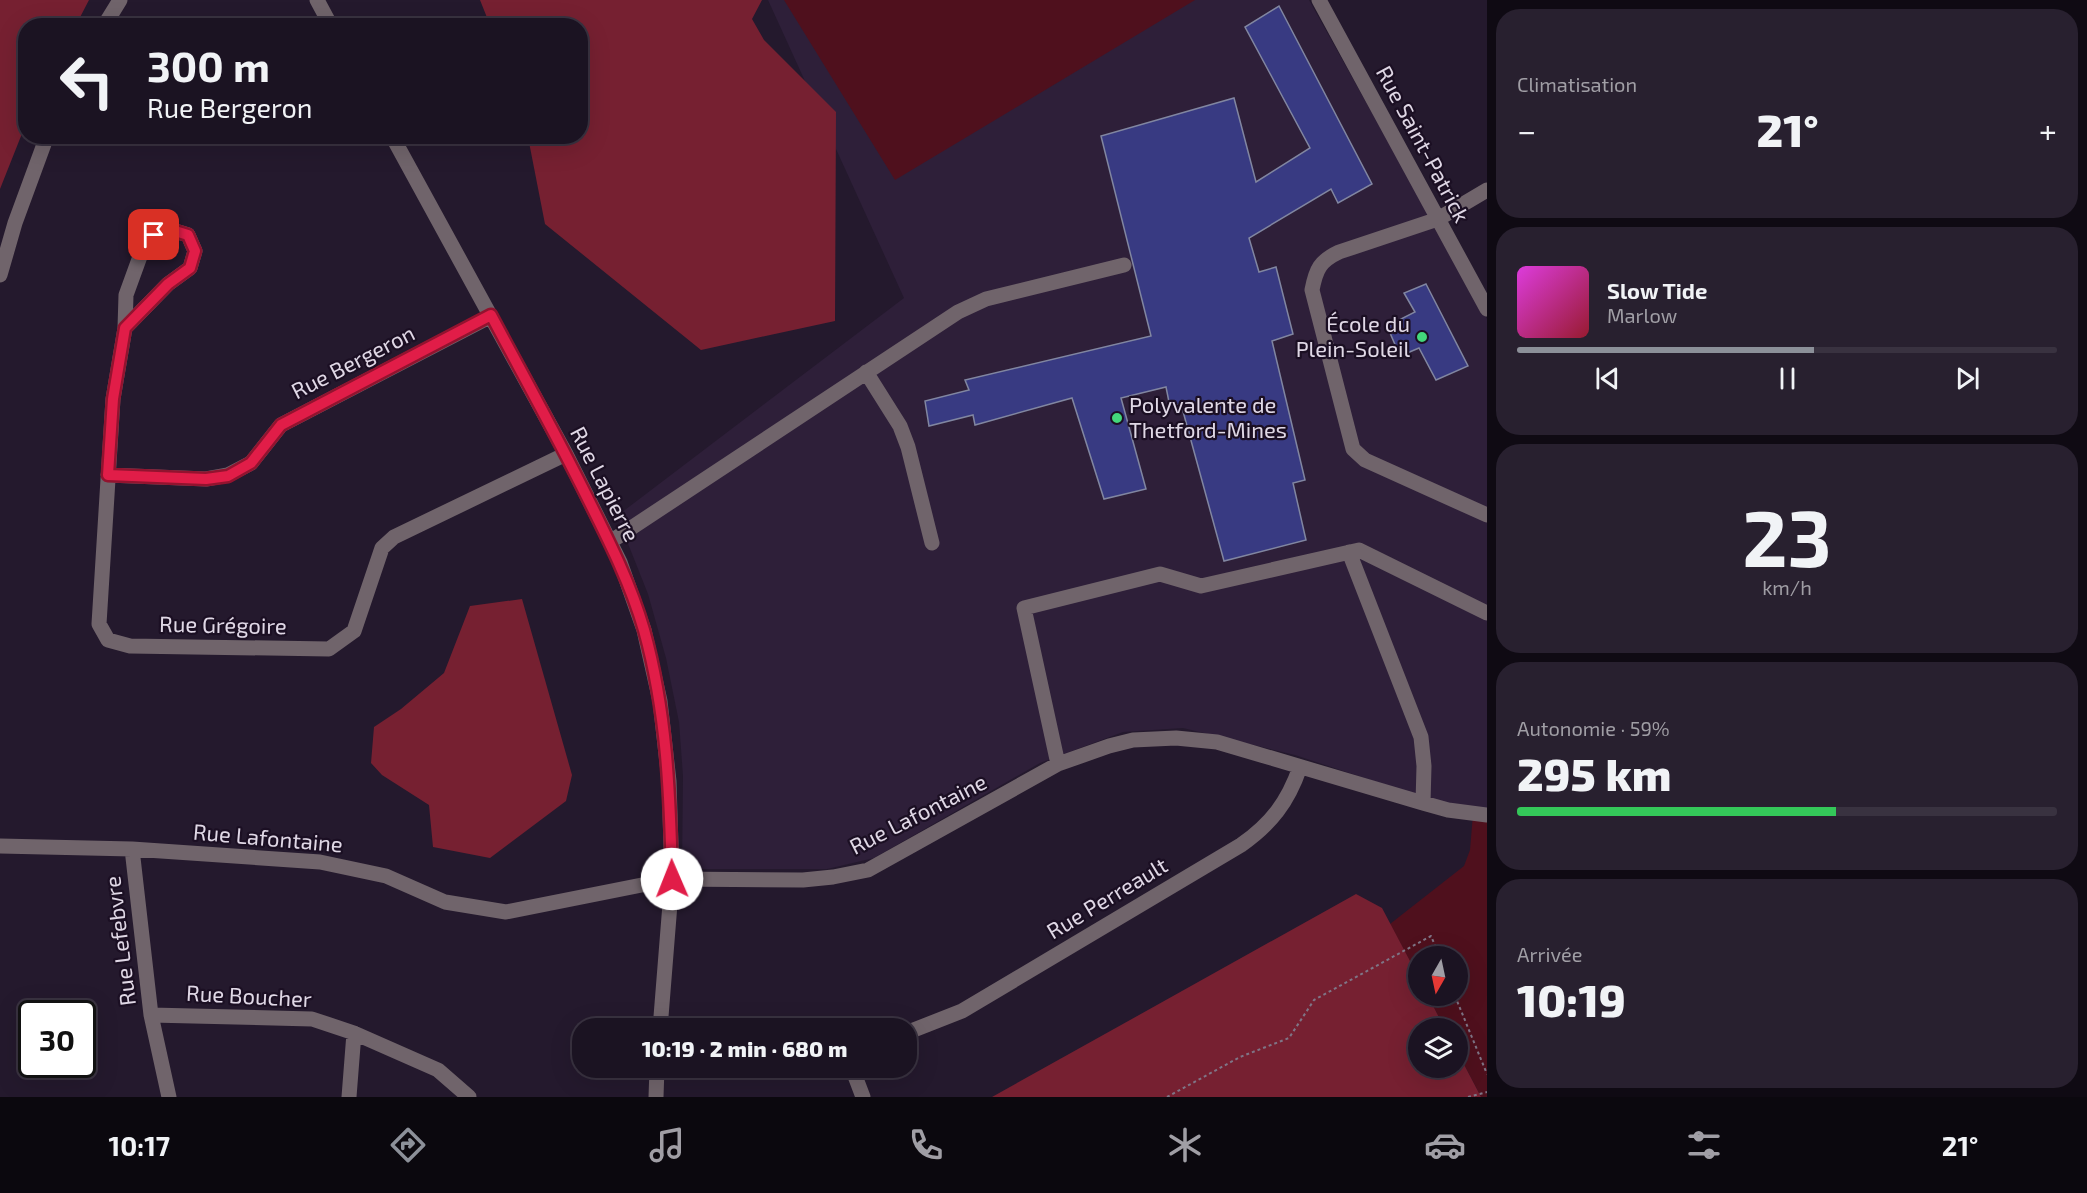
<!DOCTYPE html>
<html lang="fr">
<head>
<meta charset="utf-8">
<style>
  body { margin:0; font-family:"Exo 2",sans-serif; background:#28202f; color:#f1f3f6; height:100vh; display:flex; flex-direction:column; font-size:22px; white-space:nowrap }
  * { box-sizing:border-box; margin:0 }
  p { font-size:20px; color:#a09ea5 }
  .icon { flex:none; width:33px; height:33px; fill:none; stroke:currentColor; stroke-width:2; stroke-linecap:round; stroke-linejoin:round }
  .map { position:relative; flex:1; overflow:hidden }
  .panel { display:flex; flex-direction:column; gap:9px; padding:9px; background:#0f0a13; width:600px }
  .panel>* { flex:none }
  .banner { position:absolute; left:18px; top:18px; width:570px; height:126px; border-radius:24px; box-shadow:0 6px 24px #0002,0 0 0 2px #393240; background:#1b1322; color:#f1f3f6; overflow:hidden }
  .needle { width:39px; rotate:189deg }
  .controls { position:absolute; left:1408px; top:946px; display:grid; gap:12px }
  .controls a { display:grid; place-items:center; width:60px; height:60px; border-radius:50%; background:#1b1322; box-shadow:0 6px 24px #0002,0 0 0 2px #393240; font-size:30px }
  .speed { position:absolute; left:18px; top:1000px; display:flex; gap:12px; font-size:30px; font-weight:700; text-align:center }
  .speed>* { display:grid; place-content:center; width:78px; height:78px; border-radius:50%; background:#1b1322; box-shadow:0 6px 24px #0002,0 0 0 2px #393240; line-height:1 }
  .speed .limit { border:3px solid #111; border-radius:9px; background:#fff; color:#111 }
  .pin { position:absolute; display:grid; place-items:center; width:51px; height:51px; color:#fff; margin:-26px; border-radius:12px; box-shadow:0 3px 9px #0006 }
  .me { position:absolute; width:66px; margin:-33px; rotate:359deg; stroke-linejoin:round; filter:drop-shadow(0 0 4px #0008) }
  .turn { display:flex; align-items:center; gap:21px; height:126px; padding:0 30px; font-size:27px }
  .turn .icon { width:78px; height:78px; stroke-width:2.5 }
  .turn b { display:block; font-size:42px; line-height:51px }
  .big { font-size:45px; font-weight:800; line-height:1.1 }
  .panel .tile { flex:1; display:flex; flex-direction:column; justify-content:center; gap:9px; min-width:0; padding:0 21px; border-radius:24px; background:#28202f }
  .panel .dial { align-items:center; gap:0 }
  .dial b { font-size:78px; line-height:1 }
  .song { display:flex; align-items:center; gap:18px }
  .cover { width:72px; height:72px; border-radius:9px; background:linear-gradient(135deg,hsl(300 70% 55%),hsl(350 70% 35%)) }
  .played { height:6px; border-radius:3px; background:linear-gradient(90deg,#8c9099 55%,#393240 55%) }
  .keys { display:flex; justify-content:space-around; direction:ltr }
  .heat { display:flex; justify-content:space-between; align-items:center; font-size:33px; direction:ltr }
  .charge { height:9px; border-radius:4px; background:linear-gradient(90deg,#34c759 59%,#393240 0) }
  .trip { position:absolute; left:572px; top:1018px; width:345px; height:60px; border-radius:24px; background:#1b1322; box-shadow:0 6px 24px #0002,0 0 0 2px #393240; font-weight:800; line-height:60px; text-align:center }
  .menu { display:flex; height:96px; justify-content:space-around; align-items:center; background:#0b080e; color:#a09ea5 }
  .menu .icon { width:42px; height:42px }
  .menu .selected { color:#8c9099 }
  .menu b { font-size:27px; color:#f1f3f6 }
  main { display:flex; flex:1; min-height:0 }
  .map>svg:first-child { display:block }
</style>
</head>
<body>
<main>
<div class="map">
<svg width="1487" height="1097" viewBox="0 0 1487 1097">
  <rect width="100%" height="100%" fill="#24192d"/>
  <!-- built -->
  <path fill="#2e1f39" d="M768,0H1309L1487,319V815L1473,814L1295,755L1183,728L1123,732L1040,763L874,858L827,869H682L683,776L679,722L666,658L648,594L617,516L904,298Z"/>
  <!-- green -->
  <path fill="#4f101d" d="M784,0H1195L895,180Z
    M1473,814L1487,815V1097H1481L1458,1053V1029H1445L1428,996H1458V957H1419V978L1390,924L1464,866L1470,850Z"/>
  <!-- forest -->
  <path fill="#762031" d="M0,0H89L76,25L26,26L25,126L0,189Z
    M480,0H762L752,19L764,40L836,112L835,321L701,350L545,224L528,137L580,136V26L490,25Z
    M522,599L572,775L566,801L490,858L433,847L429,805L382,775L371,763L374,727L401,709L444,673L470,606Z
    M1356,894L1382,908L1419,978V996H1428L1445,1029H1419V1068H1458V1053L1481,1097H992Z"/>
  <!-- building -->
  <path fill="#383a82" stroke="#8186a1" stroke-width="1.5" d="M1279,6L1372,184L1338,203L1331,189L1249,238L1259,272L1276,267L1293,334L1272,341L1305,480L1293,483L1306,540L1224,561L1181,404L1170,407L1166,387L1121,398L1146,489L1104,499L1072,398L975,425L973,415L929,426L925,401L969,390L965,380L1151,336L1101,136L1234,98L1256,182L1310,148L1245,27Z
    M1426,284L1468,366L1436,380L1419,348L1400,356L1387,326L1415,312L1404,293Z"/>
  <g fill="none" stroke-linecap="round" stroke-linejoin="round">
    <!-- path -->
    <path stroke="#7f7586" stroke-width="2" stroke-dasharray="3 3" stroke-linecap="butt" d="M1455,996L1487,1074
      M1167,1097L1240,1057L1289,1038L1314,1000L1431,936L1440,957
      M1468,1097L1487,1092"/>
    <!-- minor -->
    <path stroke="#70646b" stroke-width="15" d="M317,0L331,26
      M1319,0L1487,309
      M104,26L120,0
      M392,136L566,454L620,562L644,630L660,701L669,781L672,879L660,1029
      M1487,190L1438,219L1339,252C1320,261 1316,269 1312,290L1353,449L1365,460L1487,515
      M0,275L15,223L47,136
      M125,328L168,284L190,268L195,251L188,235L172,230L154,235L142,251L126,295L125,328L113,399L99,624L108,640L130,646L329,649L354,631L382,548L394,537L566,454
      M866,372L900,426L908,447L932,543
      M108,475L206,479L228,475L251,463L281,425L491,316
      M610,542L958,312L986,299L1124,265
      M1349,552L1421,737L1424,766L1423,803
      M1058,764L1024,608L1160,574L1201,586L1359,550L1487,613
      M0,846L132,849L320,862L386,876L445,902L506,912L672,879L803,880L833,877L868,870L1058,764L1109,746L1133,740L1176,738L1217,742L1423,803L1448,810L1487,815
      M132,849L151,1015L169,1097
      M151,1015L312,1019L354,1033L438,1070L469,1097
      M906,1033L962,1011L1241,845C1271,824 1288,802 1300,767
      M852,1068L863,1097
      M349,1097L354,1033
      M656,1097L657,1068"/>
  </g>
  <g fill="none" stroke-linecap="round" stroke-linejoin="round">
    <defs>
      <path id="route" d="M154,235L172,230L188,235L195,251L190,268L168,284L125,328L113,399L108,475L206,479L228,476L251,463L281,425L491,315C524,377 558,438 589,501C610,543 631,585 644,630C667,712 670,795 672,879"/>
    </defs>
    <!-- route casing -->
    <use href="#route" stroke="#92132f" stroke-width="15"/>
    <!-- route -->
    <use href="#route" stroke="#e11d48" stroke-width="10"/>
  </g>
  <!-- markers -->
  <g fill="#43d77b" stroke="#1b0f23" stroke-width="2">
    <circle cx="1422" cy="337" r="6"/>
    <circle cx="1117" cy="418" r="6"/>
  </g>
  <g text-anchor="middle" stroke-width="4.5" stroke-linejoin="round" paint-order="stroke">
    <!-- street labels -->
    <g font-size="22" fill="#e0d8e6" stroke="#1b0f23">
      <text transform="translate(1423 144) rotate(62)" y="8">Rue Saint-Patrick</text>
      <text transform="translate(353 362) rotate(-27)" y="8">Rue Bergeron</text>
      <text transform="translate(605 484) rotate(63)" y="8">Rue Lapierre</text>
      <text transform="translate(223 625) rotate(1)" y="8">Rue Grégoire</text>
      <text transform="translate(918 814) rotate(-27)" y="8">Rue Lafontaine</text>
      <text transform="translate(268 838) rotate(5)" y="8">Rue Lafontaine</text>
      <text transform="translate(1107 898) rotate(-31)" y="8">Rue Perreault</text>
      <text transform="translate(120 941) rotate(-97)" y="8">Rue Lefebvre</text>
      <text transform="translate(249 996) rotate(3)" y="8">Rue Boucher</text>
    </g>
    <!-- poi labels -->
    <g font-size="22" fill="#e0d8e6" stroke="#1b0f23" text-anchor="end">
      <text x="1410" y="332">École du<tspan x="1410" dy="25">Plein-Soleil</tspan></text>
      <text x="1129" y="413" text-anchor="start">Polyvalente de<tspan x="1129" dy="25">Thetford-Mines</tspan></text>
    </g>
  </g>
</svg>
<div class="controls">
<a><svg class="needle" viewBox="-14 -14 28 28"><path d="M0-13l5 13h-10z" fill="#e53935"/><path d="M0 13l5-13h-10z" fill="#a09ea5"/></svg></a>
<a><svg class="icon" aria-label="layers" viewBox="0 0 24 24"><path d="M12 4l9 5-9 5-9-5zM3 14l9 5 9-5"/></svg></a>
</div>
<div class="speed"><div class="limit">30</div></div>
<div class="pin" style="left:154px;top:235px;background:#d93025"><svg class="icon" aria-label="arrive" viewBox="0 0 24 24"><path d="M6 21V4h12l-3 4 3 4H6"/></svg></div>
<svg class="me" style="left:672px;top:879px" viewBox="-20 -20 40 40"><circle r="19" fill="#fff"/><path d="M0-13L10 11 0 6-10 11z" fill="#e11d48"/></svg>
<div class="trip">10:19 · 2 min · 680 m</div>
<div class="banner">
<div class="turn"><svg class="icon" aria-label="left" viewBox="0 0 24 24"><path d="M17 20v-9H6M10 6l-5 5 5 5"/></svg><div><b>300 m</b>Rue Bergeron</div></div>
</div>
</div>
<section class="panel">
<div class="tile"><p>Climatisation</p>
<div class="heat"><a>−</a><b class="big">21°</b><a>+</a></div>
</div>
<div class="tile">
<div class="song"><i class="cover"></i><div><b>Slow Tide</b><p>Marlow</p></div></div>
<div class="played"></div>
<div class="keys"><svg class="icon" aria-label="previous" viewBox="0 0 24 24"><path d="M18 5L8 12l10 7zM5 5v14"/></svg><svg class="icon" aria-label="pause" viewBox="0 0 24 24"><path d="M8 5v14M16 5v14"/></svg><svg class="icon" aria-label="next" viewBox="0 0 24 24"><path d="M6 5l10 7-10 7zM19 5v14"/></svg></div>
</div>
<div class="tile dial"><b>23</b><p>km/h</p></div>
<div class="tile"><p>Autonomie · 59%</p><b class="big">295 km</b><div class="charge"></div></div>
<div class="tile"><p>Arrivée</p><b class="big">10:19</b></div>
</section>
</main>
<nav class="menu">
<b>10:17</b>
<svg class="icon selected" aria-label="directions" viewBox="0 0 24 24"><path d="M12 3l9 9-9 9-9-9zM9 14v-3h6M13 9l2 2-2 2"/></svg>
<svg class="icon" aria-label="music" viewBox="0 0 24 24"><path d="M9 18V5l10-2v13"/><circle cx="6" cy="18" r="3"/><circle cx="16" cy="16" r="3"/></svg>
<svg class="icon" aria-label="phone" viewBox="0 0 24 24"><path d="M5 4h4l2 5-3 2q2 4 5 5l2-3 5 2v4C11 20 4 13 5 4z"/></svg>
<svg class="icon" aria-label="climate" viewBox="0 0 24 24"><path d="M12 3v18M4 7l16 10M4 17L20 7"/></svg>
<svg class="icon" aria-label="car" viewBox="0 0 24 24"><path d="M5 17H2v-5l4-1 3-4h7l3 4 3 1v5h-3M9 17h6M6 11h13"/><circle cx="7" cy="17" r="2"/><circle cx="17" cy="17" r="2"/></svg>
<svg class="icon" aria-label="filters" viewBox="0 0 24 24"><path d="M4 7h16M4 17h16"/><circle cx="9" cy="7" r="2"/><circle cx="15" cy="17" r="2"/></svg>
<b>21°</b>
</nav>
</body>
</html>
